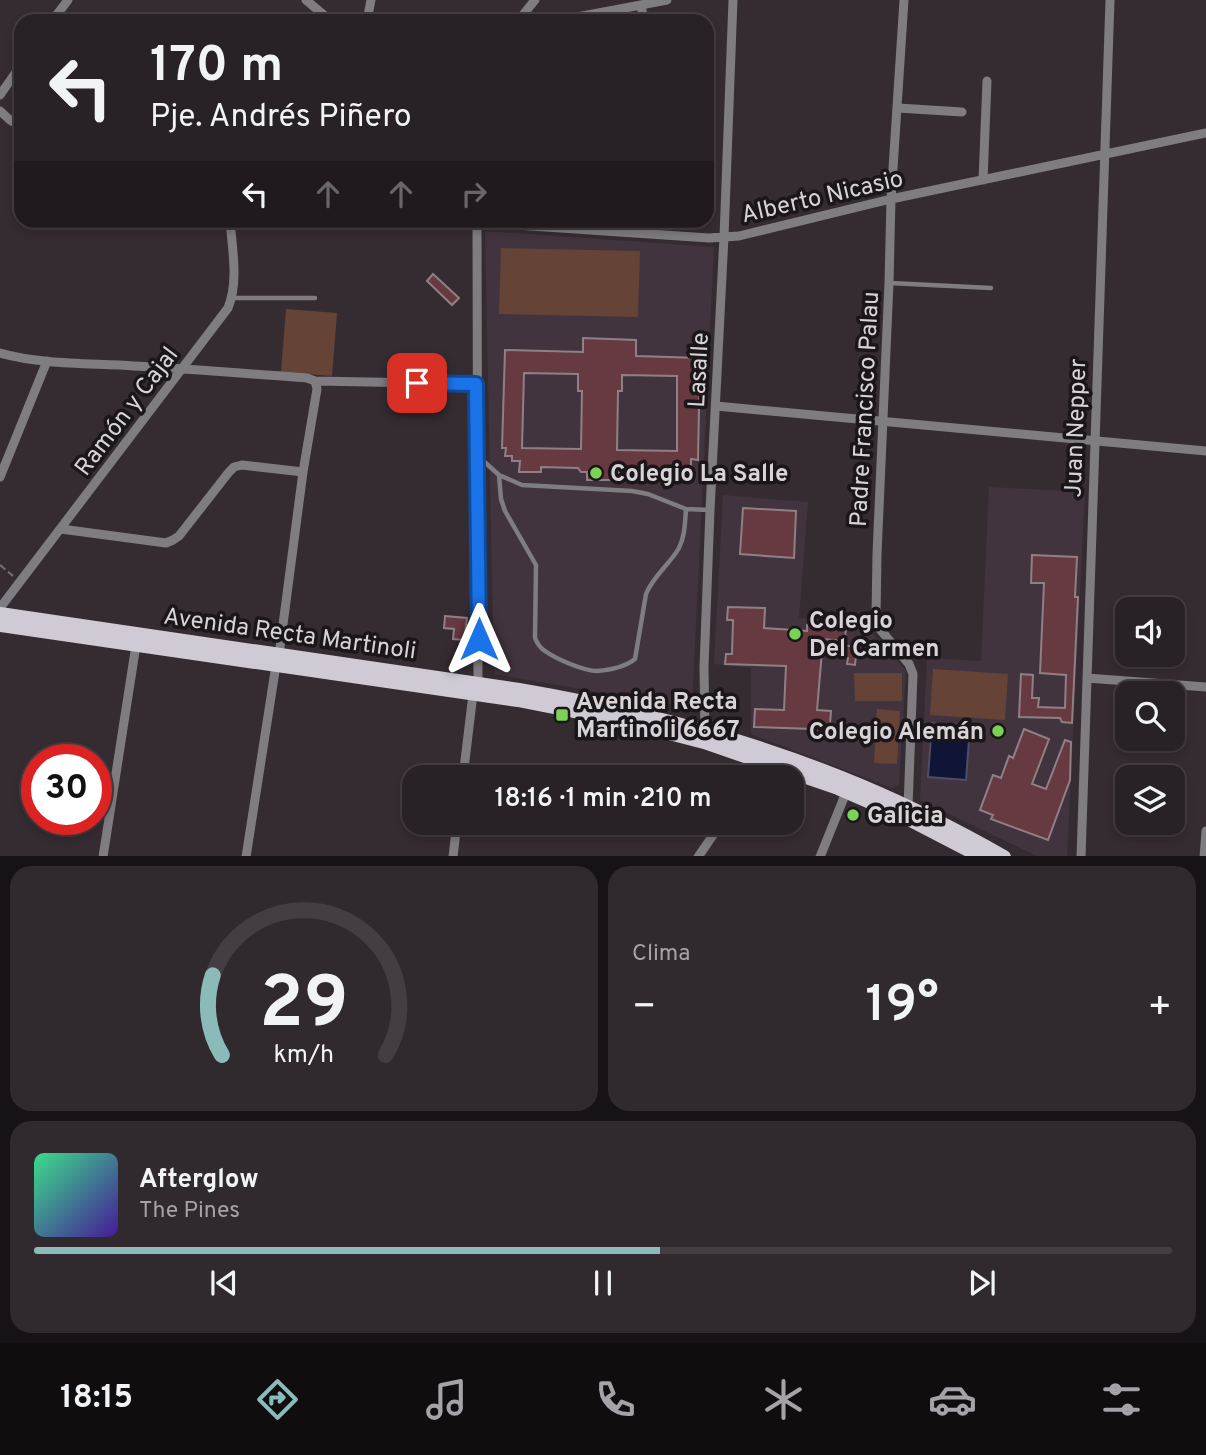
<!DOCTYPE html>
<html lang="es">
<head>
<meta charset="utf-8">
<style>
  body { margin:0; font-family:Overpass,sans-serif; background:#30292e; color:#f1f3f6; height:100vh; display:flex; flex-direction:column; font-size:26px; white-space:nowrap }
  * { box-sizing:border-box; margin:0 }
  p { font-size:23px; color:#a5a3a7 }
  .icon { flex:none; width:38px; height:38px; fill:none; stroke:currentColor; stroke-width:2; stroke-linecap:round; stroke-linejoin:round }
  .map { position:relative; height:856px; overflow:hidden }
  .drawer { display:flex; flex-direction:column; gap:10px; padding:10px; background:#161215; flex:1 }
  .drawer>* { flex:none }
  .banner { position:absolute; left:14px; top:14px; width:700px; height:214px; border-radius:21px; box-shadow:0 4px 10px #0003,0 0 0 2px #443e43; background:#282126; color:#f1f3f6; overflow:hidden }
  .tools { position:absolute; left:1115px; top:597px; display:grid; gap:14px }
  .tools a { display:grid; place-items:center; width:70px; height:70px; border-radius:14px; background:#282126; box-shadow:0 4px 10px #0003,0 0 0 2px #443e43; font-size:35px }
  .speed { position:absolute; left:21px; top:744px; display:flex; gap:14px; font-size:35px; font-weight:700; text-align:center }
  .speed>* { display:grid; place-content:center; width:91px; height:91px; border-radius:50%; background:#282126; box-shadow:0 4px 10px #0003,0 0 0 2px #443e43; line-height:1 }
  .speed .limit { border:10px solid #d22; background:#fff; color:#111 }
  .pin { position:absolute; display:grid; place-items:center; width:60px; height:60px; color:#fff; margin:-30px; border-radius:14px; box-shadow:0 4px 10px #0006 }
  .me { position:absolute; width:77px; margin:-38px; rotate:0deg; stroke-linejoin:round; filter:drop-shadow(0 0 5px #0008) }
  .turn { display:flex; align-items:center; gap:24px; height:147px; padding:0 21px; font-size:32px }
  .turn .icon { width:91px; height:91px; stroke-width:2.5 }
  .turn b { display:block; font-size:49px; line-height:60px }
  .lanes { display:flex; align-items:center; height:66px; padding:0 21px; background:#0003; justify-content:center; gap:35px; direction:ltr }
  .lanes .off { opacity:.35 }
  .big { font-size:52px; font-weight:600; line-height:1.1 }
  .drawer .tile { flex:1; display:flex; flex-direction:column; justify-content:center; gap:10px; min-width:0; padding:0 24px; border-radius:21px; background:#30292e }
  .drawer .dial { align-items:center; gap:0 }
  .dial svg { height:182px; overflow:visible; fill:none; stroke:#443e43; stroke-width:7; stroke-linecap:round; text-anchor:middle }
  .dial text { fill:#f1f3f6; stroke:none }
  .song { display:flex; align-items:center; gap:21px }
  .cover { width:84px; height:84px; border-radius:10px; background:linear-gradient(135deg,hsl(150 70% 55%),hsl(260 70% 35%)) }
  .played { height:7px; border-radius:4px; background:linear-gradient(90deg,#8bbbb9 55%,#443e43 55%) }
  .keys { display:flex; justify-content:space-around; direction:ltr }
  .heat { display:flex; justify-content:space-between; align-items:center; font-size:38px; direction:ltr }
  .drawer .tiles { flex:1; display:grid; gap:10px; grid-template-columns:1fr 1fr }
  .tile:last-child { grid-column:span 2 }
  .trip { position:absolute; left:402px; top:765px; width:402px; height:70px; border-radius:21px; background:#282126; box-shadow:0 4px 10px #0003,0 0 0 2px #443e43; font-weight:600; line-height:70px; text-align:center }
  .tab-bar { display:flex; height:112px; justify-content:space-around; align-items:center; background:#100d0f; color:#a5a3a7 }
  .tab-bar .icon { width:49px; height:49px }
  .tab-bar .active { color:#8bbbb9 }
  .tab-bar b { font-size:32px; color:#f1f3f6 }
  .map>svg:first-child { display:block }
</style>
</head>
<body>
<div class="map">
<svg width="1206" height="857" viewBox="0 0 1206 857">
  <rect width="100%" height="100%" fill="#352c32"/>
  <!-- built -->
  <path fill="#42343e" d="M485,231L714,247L692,708L494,674Z
    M989,487L1085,492L1067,856H1037L920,800L927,658L981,661Z
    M723,495L808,502L799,618L864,623L883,646L906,670L899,784L892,788L751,734V668L714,664Z"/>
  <!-- green -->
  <path fill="#654336" d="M501,248L640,251L638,317L499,314Z
    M286,309L337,313L332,376L281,372Z
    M933,669L1008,674L1005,720L930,715Z
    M854,673H902V701H855Z
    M877,709L900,711L897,764L874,763Z"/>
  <!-- water -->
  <path fill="#101436" stroke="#4c4d66" stroke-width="2" d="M932,723L970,726L966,780L928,777Z"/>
  <!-- building -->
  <path fill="#673941" stroke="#8f8183" stroke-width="2" fill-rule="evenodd" d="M433,274L459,298L452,305L427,281Z
    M583,338L636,340V356L700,358L698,460L691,459V474L666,473V468L620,467L619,473H612V480H587V472H581L578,468L541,467V472H519L520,461H512V456H505L506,448H502L505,350L583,352ZM524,373L578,374V391H582L581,449L522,448ZM622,375L677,376V451L617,450L618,391H622Z
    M743,508L796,511L794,558L740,554Z
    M1032,555L1077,557L1075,597H1078L1072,723L1062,722L1060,718L1019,717L1021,674L1033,675L1032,698H1039L1038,707L1065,708L1066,675L1040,673L1044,583H1031Z
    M728,607L765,608L764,628L807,631V625L846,627L845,641L823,639L817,710L831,711L830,725L837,726V737L814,735V729L754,727L755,709L784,710L786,666L725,664L726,654H732L733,620H727Z
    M445,616L467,618L464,640L453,639L454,629L444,628Z
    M840,645L857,647L855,665L847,664L848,658L844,657V653H839Z
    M1024,729L1049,739L1032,784L1046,789L1065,740L1071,742L1070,780L1048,840L991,819L993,815L980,810L993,775L1001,778L1009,756L1013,758Z"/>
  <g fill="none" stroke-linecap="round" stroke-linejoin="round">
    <!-- path -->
    <path stroke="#787176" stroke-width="2" stroke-dasharray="7 3.5" stroke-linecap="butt" d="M0,565L13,576"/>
    <!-- lane -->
    <path stroke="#7f7d81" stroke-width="4.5" d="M890,283L991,288
      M233,298H315
      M479,457L499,475L522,485L632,491L648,494L686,509L709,510
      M499,475L501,499L505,511L536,565L535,638C537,643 540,648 545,651C556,659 584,671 597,671C610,670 625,667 635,659L646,594C653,576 670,564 679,548C685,536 685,522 686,509"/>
    <!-- street -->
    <path stroke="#7f7d81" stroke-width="9" d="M306,0L331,21
      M904,0L891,199L889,283L877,554L876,616L879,628L909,664L913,674L908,807
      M641,5L644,21
      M52,21L68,0
      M367,21L371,0
      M518,21L535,0
      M556,21L667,0
      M0,95L21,65
      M898,108L962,112
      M0,111L10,120L21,126
      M983,180L987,81
      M442,220L709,238L739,236L891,199L1206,133
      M0,353C43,365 90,363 134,366C192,369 250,374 307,378L315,381L476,384
      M716,406L1206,451
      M0,477L47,361
      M61,529L166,543L173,540L179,536L229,472L234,467L242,465L303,472
      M0,608L228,308C239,281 232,248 230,220
      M279,655L303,472L317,389L315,381
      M1087,678L1206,687
      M705,736L704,667L710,510L724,237L733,0
      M463,777L473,694L478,684L477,222
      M753,777L764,762
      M103,857L136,645
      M246,857L276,665
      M453,857L457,822
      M698,857L722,822
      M820,857L847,790
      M1081,857L1110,0
      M1204,857L1206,831"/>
    <!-- primary -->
    <path stroke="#cfcad4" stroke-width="14" d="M0,614L519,690C636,710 752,740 861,786C911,807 958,831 1004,857
      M0,625L518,700L619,720L704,742L838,788L905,817L982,857"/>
  </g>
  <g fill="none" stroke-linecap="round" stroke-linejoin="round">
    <defs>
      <path id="route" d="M417,383L476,384L479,639"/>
    </defs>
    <!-- route casing -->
    <use href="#route" stroke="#114b97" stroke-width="18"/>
    <!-- route -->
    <use href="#route" stroke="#1a73e8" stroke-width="12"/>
  </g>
  <!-- markers -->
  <g fill="#7bd156" stroke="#1a1619" stroke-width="2.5">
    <circle cx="596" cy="473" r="7"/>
    <circle cx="795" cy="634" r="7"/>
    <rect x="555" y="708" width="14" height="14" rx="3.5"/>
    <circle cx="998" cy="731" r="7"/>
    <circle cx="853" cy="815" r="7"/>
  </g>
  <g text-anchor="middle" stroke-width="7" stroke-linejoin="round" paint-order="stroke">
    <!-- street labels -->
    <g font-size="24" fill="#d8d3d6" stroke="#1a1619">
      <text transform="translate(822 196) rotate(-13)" y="8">Alberto Nicasio</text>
      <text transform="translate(698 370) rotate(-87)" y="8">Lasalle</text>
      <text transform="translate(864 409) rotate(-87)" y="8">Padre Francisco Palau</text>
      <text transform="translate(126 411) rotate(-53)" y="8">Ramón y Cajal</text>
      <text transform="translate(1075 428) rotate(-88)" y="8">Juan Nepper</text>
      <text transform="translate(290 633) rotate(8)" y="8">Avenida Recta Martinoli</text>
    </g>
    <!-- poi labels -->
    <g font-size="24" font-weight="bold" fill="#d8d3d6" stroke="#1a1619" text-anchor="start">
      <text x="610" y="481">Colegio La Salle</text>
      <text x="809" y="628">Colegio<tspan x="809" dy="28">Del Carmen</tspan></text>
      <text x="576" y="709">Avenida Recta<tspan x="576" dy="28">Martinoli 6667</tspan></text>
      <text x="984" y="739" text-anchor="end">Colegio Alemán</text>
      <text x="867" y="823">Galicia</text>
    </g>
  </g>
</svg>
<div class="tools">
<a><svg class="icon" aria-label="sound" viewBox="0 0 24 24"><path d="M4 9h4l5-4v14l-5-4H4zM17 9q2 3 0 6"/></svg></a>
<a><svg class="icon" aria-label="search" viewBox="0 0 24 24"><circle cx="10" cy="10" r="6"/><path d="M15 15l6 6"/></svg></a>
<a><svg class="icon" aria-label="layers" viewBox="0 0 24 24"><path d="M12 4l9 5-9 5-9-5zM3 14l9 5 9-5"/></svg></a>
</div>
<div class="speed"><div class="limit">30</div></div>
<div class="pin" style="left:417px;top:383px;background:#d93025"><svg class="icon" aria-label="arrive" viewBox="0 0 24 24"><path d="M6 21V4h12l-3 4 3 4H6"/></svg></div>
<svg class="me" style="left:479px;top:639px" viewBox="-20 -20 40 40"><path d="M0-17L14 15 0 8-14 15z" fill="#1a73e8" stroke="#fff" stroke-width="4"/></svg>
<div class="trip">18:16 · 1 min · 210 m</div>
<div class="banner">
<div class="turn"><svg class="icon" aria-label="left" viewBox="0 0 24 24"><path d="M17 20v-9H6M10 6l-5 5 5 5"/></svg><div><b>170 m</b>Pje. Andrés Piñero</div></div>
<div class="lanes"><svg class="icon" aria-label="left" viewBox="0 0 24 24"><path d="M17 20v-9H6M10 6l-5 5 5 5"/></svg><svg class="icon off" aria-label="ahead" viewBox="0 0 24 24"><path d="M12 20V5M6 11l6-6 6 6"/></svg><svg class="icon off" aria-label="ahead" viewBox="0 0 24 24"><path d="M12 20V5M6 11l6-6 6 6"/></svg><svg class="icon off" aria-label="right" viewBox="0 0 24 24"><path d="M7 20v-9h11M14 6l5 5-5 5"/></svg></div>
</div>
</div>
<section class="drawer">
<div class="tiles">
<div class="tile dial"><svg viewBox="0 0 100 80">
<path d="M14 69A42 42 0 1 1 86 69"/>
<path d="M14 69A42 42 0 0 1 10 34" stroke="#8bbbb9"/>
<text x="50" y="56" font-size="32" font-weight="700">29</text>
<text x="50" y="72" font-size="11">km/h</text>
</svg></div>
<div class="tile"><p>Clima</p>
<div class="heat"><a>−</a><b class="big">19°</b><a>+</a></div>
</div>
<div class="tile">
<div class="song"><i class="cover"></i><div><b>Afterglow</b><p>The Pines</p></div></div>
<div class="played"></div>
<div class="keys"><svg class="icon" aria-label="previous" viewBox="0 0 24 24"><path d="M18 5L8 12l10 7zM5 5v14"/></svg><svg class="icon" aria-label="pause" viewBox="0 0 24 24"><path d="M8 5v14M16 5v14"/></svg><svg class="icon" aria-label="next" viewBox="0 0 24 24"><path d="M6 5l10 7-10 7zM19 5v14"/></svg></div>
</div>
</div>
</section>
<nav class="tab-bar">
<b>18:15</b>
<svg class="icon active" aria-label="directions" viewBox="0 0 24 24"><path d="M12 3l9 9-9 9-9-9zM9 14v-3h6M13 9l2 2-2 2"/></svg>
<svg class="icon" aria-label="music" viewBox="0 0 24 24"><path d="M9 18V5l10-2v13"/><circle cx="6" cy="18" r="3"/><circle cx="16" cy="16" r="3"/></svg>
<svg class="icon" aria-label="phone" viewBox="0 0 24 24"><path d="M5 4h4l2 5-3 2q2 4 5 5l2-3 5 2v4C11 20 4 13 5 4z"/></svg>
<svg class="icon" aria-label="climate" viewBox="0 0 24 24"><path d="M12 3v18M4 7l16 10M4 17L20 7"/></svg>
<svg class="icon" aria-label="car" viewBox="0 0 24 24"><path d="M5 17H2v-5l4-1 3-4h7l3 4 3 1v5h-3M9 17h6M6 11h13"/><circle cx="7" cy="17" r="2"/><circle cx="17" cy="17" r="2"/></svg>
<svg class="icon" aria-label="filters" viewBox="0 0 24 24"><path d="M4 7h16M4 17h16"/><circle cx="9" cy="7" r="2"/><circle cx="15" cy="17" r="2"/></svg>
</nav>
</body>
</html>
